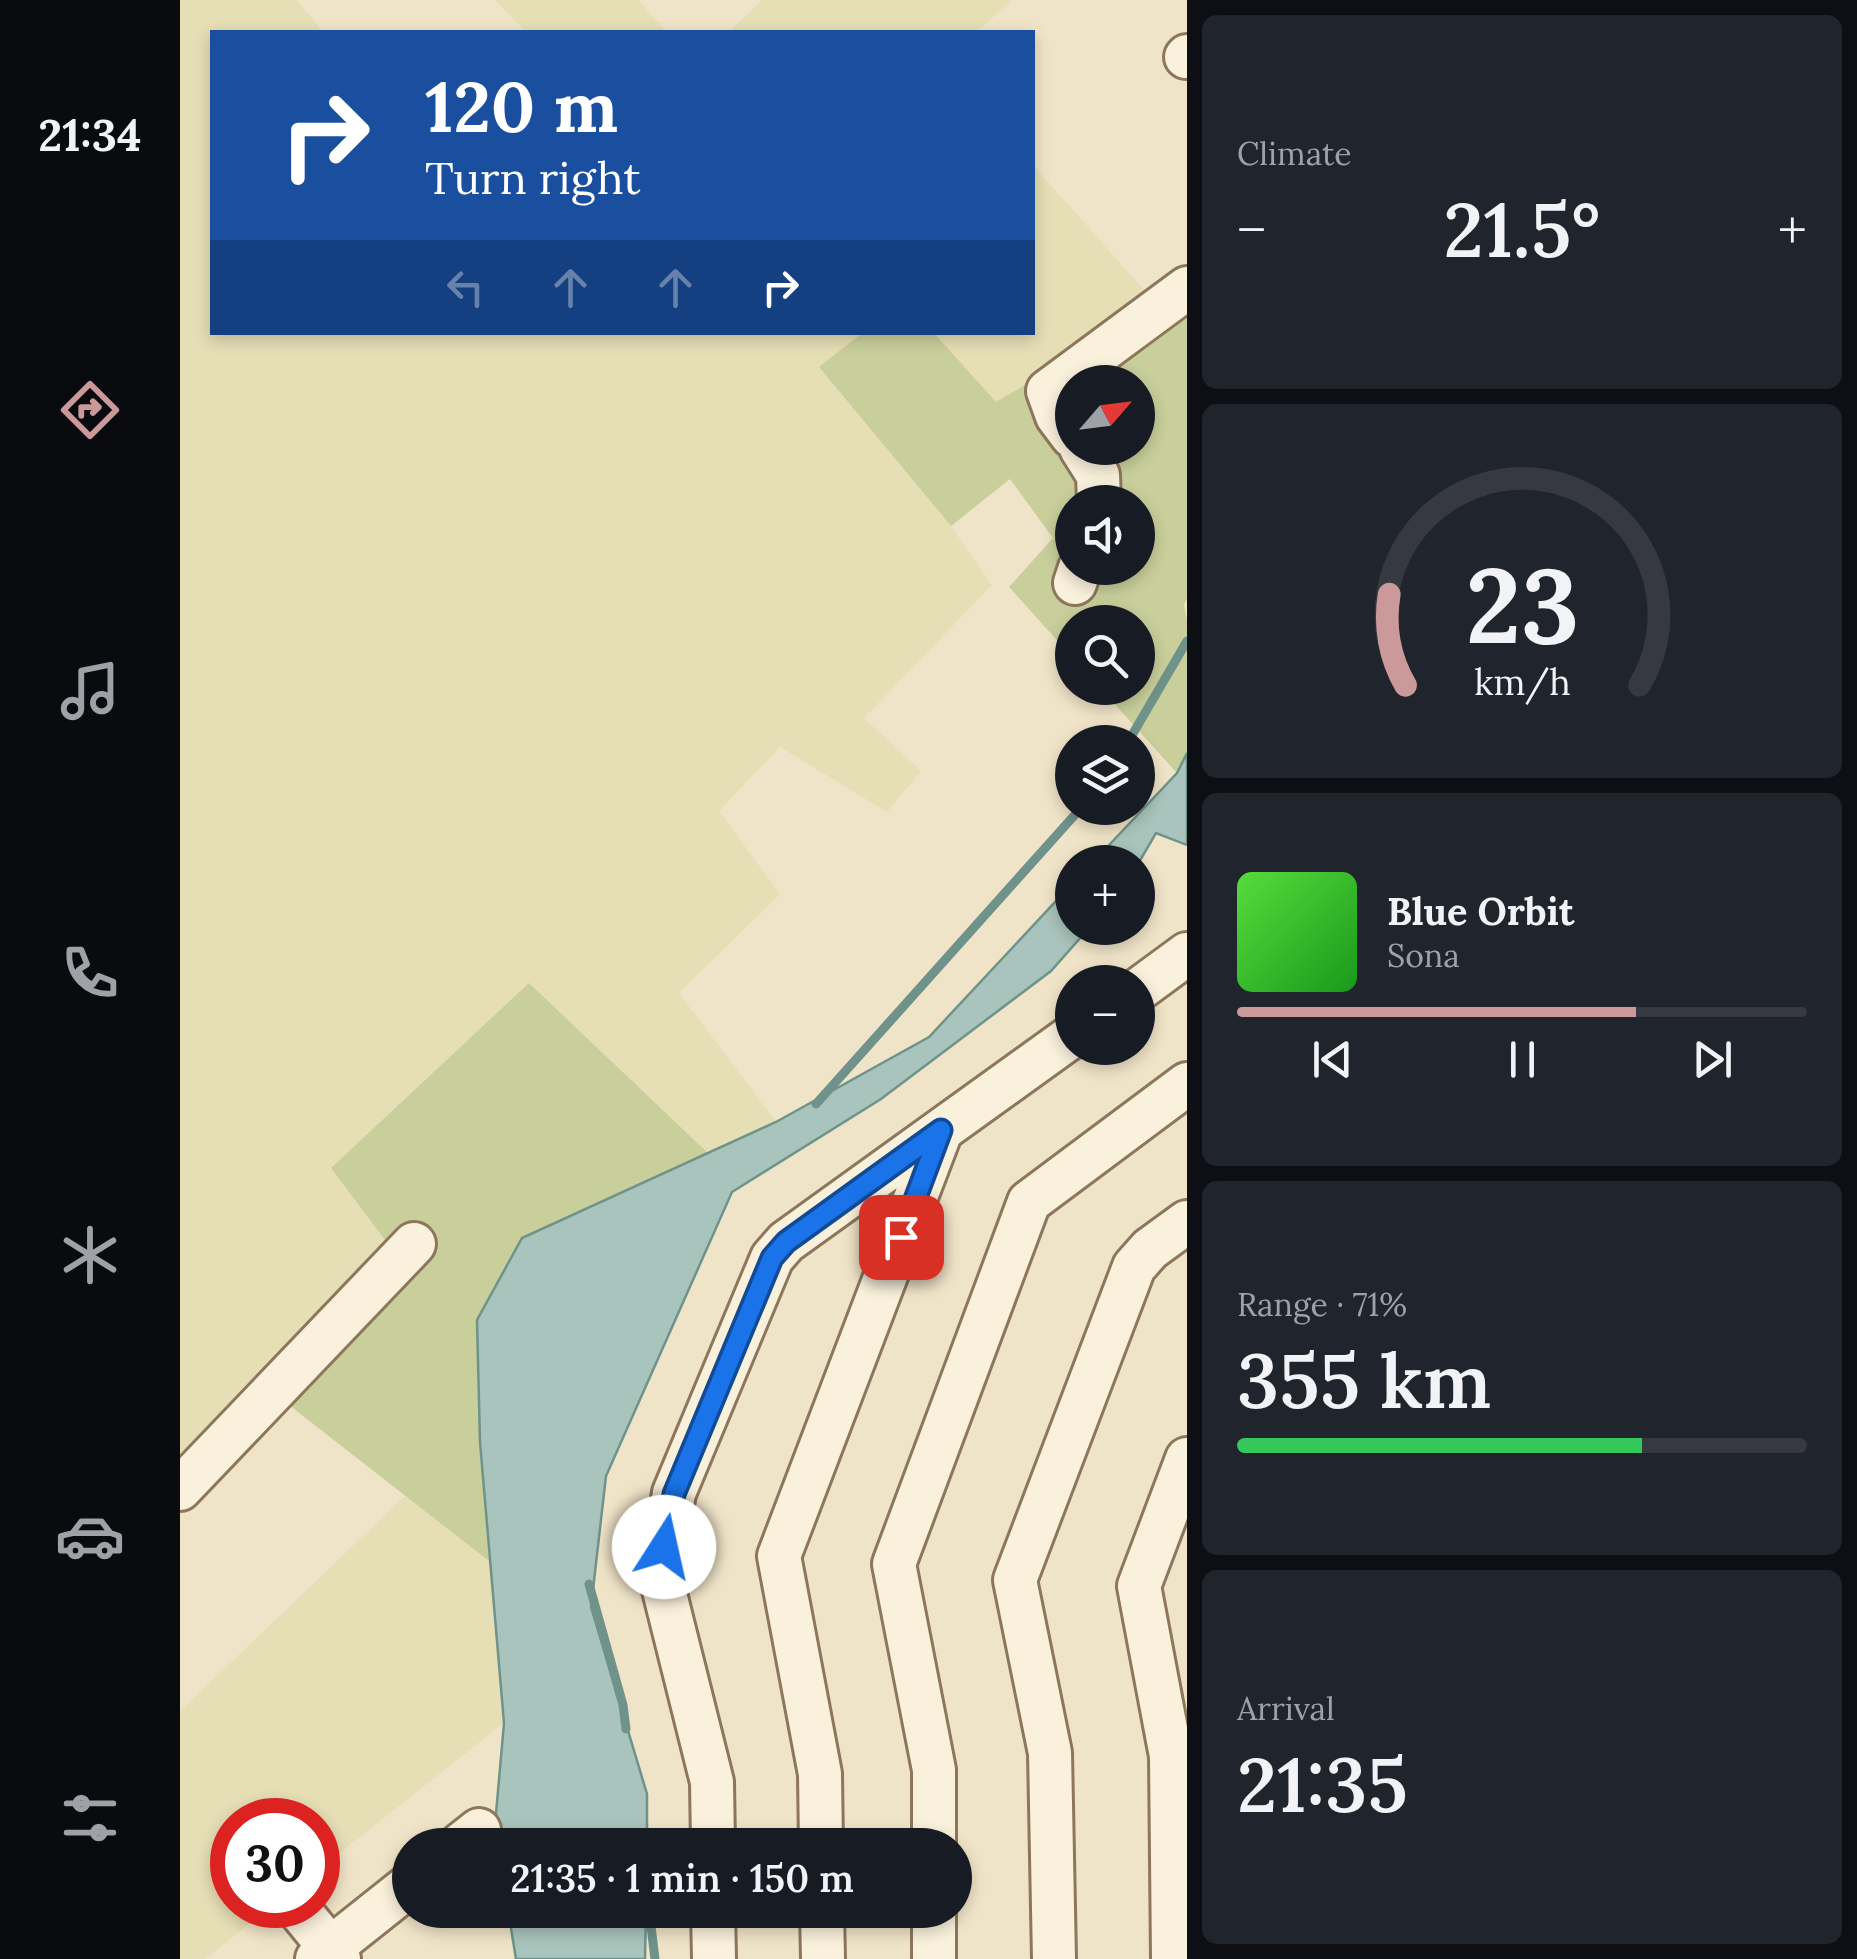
<!DOCTYPE html>
<html lang="en">
<head>
<meta charset="utf-8">
<style>
  body { margin:0; font-family:Lora,serif; background:#20242c; color:#f1f3f6; height:100vh; display:flex; flex-direction:column; font-size:38px; white-space:nowrap }
  * { box-sizing:border-box; margin:0 }
  p { font-size:32px; color:#9ea1a6 }
  .icon { flex:none; width:55px; height:55px; fill:none; stroke:currentColor; stroke-width:2; stroke-linecap:round; stroke-linejoin:round }
  .map { position:relative; flex:1; overflow:hidden }
  .side { display:flex; flex-direction:column; gap:15px; padding:15px; background:#0d0f14; width:670px }
  .side>* { flex:none }
  .banner { position:absolute; left:30px; top:30px; width:825px; height:305px; border-radius:0px; box-shadow:0 5px 15px #0003; background:#1a4fa0; color:#fff; overflow:hidden }
  .needle { width:65px; rotate:62deg }
  .buttons { position:absolute; left:875px; top:365px; display:grid; gap:20px }
  .buttons a { display:grid; place-items:center; width:100px; height:100px; border-radius:50%; background:#171b24; box-shadow:0 5px 15px #0003; font-size:50px }
  .speed { position:absolute; left:30px; top:1798px; display:flex; gap:20px; font-size:50px; font-weight:700; text-align:center }
  .speed>* { display:grid; place-content:center; width:130px; height:130px; border-radius:50%; background:#171b24; box-shadow:0 5px 15px #0003; line-height:1 }
  .speed .limit { border:15px solid #d22; background:#fff; color:#111 }
  .pin { position:absolute; display:grid; place-items:center; width:85px; height:85px; color:#fff; margin:-42px; border-radius:20px; box-shadow:0 5px 15px #0006 }
  .me { position:absolute; width:110px; margin:-55px; rotate:10deg; stroke-linejoin:round; filter:drop-shadow(0 0 8px #0008) }
  .turn { display:flex; align-items:center; gap:35px; height:210px; padding:0 50px; font-size:45px }
  .turn .icon { width:130px; height:130px; stroke-width:2.5 }
  .turn b { display:block; font-size:70px; line-height:85px }
  .lanes { display:flex; align-items:center; height:95px; padding:0 50px; background:#0003; justify-content:center; gap:50px; direction:ltr }
  .lanes .off { opacity:.35 }
  .big { font-size:75px; font-weight:600; line-height:1.1 }
  .side .widget { flex:1; display:flex; flex-direction:column; justify-content:center; gap:15px; min-width:0; padding:0 35px; border-radius:15px; background:#20242c }
  .side .dial { align-items:center; gap:0 }
  .dial svg { height:260px; overflow:visible; fill:none; stroke:#363941; stroke-width:7; stroke-linecap:round; text-anchor:middle }
  .dial text { fill:#f1f3f6; stroke:none }
  .song { display:flex; align-items:center; gap:30px }
  .cover { width:120px; height:120px; border-radius:15px; background:linear-gradient(135deg,hsl(110 70% 55%),hsl(120 70% 35%)) }
  .played { height:10px; border-radius:5px; background:linear-gradient(90deg,#cc999b 70%,#363941 70%) }
  .keys { display:flex; justify-content:space-around; direction:ltr }
  .heat { display:flex; justify-content:space-between; align-items:center; font-size:55px; direction:ltr }
  .charge { height:15px; border-radius:8px; background:linear-gradient(90deg,#34c759 71%,#363941 0) }
  .trip { position:absolute; left:212px; top:1828px; width:580px; height:100px; border-radius:50px; background:#171b24; box-shadow:0 5px 15px #0003; font-weight:600; line-height:100px; text-align:center }
  main { display:flex; flex:1; min-height:0 }
  .tabs { display:flex; flex-direction:column; width:180px; justify-content:space-around; align-items:center; background:#090b0e; color:#9ea1a6 }
  .tabs .icon { width:70px; height:70px }
  .tabs .selected { color:#cc999b }
  .tabs b { font-size:45px; color:#f1f3f6 }
  .map>svg:first-child { display:block }
</style>
</head>
<body>
<main>
<nav class="tabs">
<b>21:34</b>
<svg class="icon selected" aria-label="directions" viewBox="0 0 24 24"><path d="M12 3l9 9-9 9-9-9zM9 14v-3h6M13 9l2 2-2 2"/></svg>
<svg class="icon" aria-label="music" viewBox="0 0 24 24"><path d="M9 18V5l10-2v13"/><circle cx="6" cy="18" r="3"/><circle cx="16" cy="16" r="3"/></svg>
<svg class="icon" aria-label="phone" viewBox="0 0 24 24"><path d="M5 4h4l2 5-3 2q2 4 5 5l2-3 5 2v4C11 20 4 13 5 4z"/></svg>
<svg class="icon" aria-label="climate" viewBox="0 0 24 24"><path d="M12 3v18M4 7l16 10M4 17L20 7"/></svg>
<svg class="icon" aria-label="car" viewBox="0 0 24 24"><path d="M5 17H2v-5l4-1 3-4h7l3 4 3 1v5h-3M9 17h6M6 11h13"/><circle cx="7" cy="17" r="2"/><circle cx="17" cy="17" r="2"/></svg>
<svg class="icon" aria-label="filters" viewBox="0 0 24 24"><path d="M4 7h16M4 17h16"/><circle cx="9" cy="7" r="2"/><circle cx="15" cy="17" r="2"/></svg>
</nav>
<div class="map">
<svg width="1007" height="1959" viewBox="0 0 1007 1959">
  <rect width="100%" height="100%" fill="#f0e4c8"/>
  <!-- farmland -->
  <path fill="#e6deb5" d="M0,0H117L143,32H32V332L682,333L639,367L771,526L812,585L684,718L741,771L707,812L600,747L539,811L600,894L499,993L596,1122L528,1153L350,984L152,1167L214,1252L0,1475Z
    M315,0H458L487,32H346Z
    M582,0H832L797,32H549Z
    M853,165L972,299L816,403L754,333L852,332Z
    M225,1496L310,1562L324,1723L138,1870V1820H52V1905H93L25,1959H0V1711Z"/>
  <!-- green -->
  <path fill="#c9cf9b" d="M1007,307V598L1004,605L1007,620V753L997,773L920,688H958V622H892V657L829,587L873,538L830,479L771,526L639,367L682,333H754L816,402L854,379L907,479V502H892V549L910,568H958V502H930L912,448H958V382H900Z
    M349,983L528,1153L342,1238L297,1320L300,1442L310,1562L100,1398L214,1252L151,1168Z"/>
  <!-- water -->
  <path fill="#a9c4bc" stroke="#6f938a" stroke-width="2.5" d="M1007,753V845L976,833L958,864L913,862L997,773Z
    M892,884V928H909L871,971L701,1099L552,1192L426,1476L411,1607L467,1794V1845H318L315,1825L324,1723L300,1442L297,1320L342,1238L596,1122L749,1037Z
    M328,1910H466L465,1959H336Z"/>
  <g fill="none" stroke-linecap="round" stroke-linejoin="round">
    <!-- stream -->
    <path stroke="#6f938a" stroke-width="9" d="M948,742L1007,641
      M636,1104L901,808
      M409,1584L443,1705L446,1729
      M469,1910L475,1959"/>
    <defs>
      <path id="minor" d="M1006,57L1007,56
        M892,436L877,416L868,391L1007,288
        M901,448L918,475L919,502
        M895,583L900,568
        M958,990L1007,954
        M0,1489L234,1244
        M280,1845L299,1830
        M533,1845L532,1782L480,1574L494,1493L592,1258L606,1242L892,1036
        M641,1845L640,1774L599,1556L761,1131
        M754,1845V1770L714,1564L849,1202L1007,1084
        M115,1905L159,1959
        M533,1910L534,1959
        M642,1910L643,1959
        M754,1910V1959
        M137,1959L230,1885
        M874,1959L870,1753L835,1580L954,1267L970,1249L1007,1222
        M993,1959L991,1756L959,1586L1007,1459"/>
    </defs>
    <!-- minor casing -->
    <use href="#minor" stroke="#8d765c" stroke-width="48"/>
    <!-- minor -->
    <use href="#minor" stroke="#faf1dc" stroke-width="42"/>
  </g>
  <g fill="none" stroke-linecap="round" stroke-linejoin="round">
    <defs>
      <path id="route" d="M484,1547L494,1494L592,1258L606,1242L761,1130L721,1237"/>
    </defs>
    <!-- route casing -->
    <use href="#route" stroke="#114b97" stroke-width="25"/>
    <!-- route -->
    <use href="#route" stroke="#1a73e8" stroke-width="18"/>
  </g>
</svg>
<div class="buttons">
<a><svg class="needle" viewBox="-14 -14 28 28"><path d="M0-13l5 13h-10z" fill="#e53935"/><path d="M0 13l5-13h-10z" fill="#9ea1a6"/></svg></a>
<a><svg class="icon" aria-label="sound" viewBox="0 0 24 24"><path d="M4 9h4l5-4v14l-5-4H4zM17 9q2 3 0 6"/></svg></a>
<a><svg class="icon" aria-label="search" viewBox="0 0 24 24"><circle cx="10" cy="10" r="6"/><path d="M15 15l6 6"/></svg></a>
<a><svg class="icon" aria-label="layers" viewBox="0 0 24 24"><path d="M12 4l9 5-9 5-9-5zM3 14l9 5 9-5"/></svg></a>
<a>+</a>
<a>−</a>
</div>
<div class="speed"><div class="limit">30</div></div>
<div class="pin" style="left:721px;top:1237px;background:#d93025"><svg class="icon" aria-label="arrive" viewBox="0 0 24 24"><path d="M6 21V4h12l-3 4 3 4H6"/></svg></div>
<svg class="me" style="left:484px;top:1547px" viewBox="-20 -20 40 40"><circle r="19" fill="#fff"/><path d="M0-13L10 11 0 6-10 11z" fill="#1a73e8"/></svg>
<div class="trip">21:35 · 1 min · 150 m</div>
<div class="banner">
<div class="turn"><svg class="icon" aria-label="right" viewBox="0 0 24 24"><path d="M7 20v-9h11M14 6l5 5-5 5"/></svg><div><b>120 m</b>Turn right</div></div>
<div class="lanes"><svg class="icon off" aria-label="left" viewBox="0 0 24 24"><path d="M17 20v-9H6M10 6l-5 5 5 5"/></svg><svg class="icon off" aria-label="ahead" viewBox="0 0 24 24"><path d="M12 20V5M6 11l6-6 6 6"/></svg><svg class="icon off" aria-label="ahead" viewBox="0 0 24 24"><path d="M12 20V5M6 11l6-6 6 6"/></svg><svg class="icon" aria-label="right" viewBox="0 0 24 24"><path d="M7 20v-9h11M14 6l5 5-5 5"/></svg></div>
</div>
</div>
<section class="side">
<div class="widget"><p>Climate</p>
<div class="heat"><a>−</a><b class="big">21.5°</b><a>+</a></div>
</div>
<div class="widget dial"><svg viewBox="0 0 100 80">
<path d="M14 69A42 42 0 1 1 86 69"/>
<path d="M14 69A42 42 0 0 1 9 41" stroke="#cc999b"/>
<text x="50" y="56" font-size="32" font-weight="700">23</text>
<text x="50" y="72" font-size="11">km/h</text>
</svg></div>
<div class="widget">
<div class="song"><i class="cover"></i><div><b>Blue Orbit</b><p>Sona</p></div></div>
<div class="played"></div>
<div class="keys"><svg class="icon" aria-label="previous" viewBox="0 0 24 24"><path d="M18 5L8 12l10 7zM5 5v14"/></svg><svg class="icon" aria-label="pause" viewBox="0 0 24 24"><path d="M8 5v14M16 5v14"/></svg><svg class="icon" aria-label="next" viewBox="0 0 24 24"><path d="M6 5l10 7-10 7zM19 5v14"/></svg></div>
</div>
<div class="widget"><p>Range · 71%</p><b class="big">355 km</b><div class="charge"></div></div>
<div class="widget"><p>Arrival</p><b class="big">21:35</b></div>
</section>
</main>
</body>
</html>
